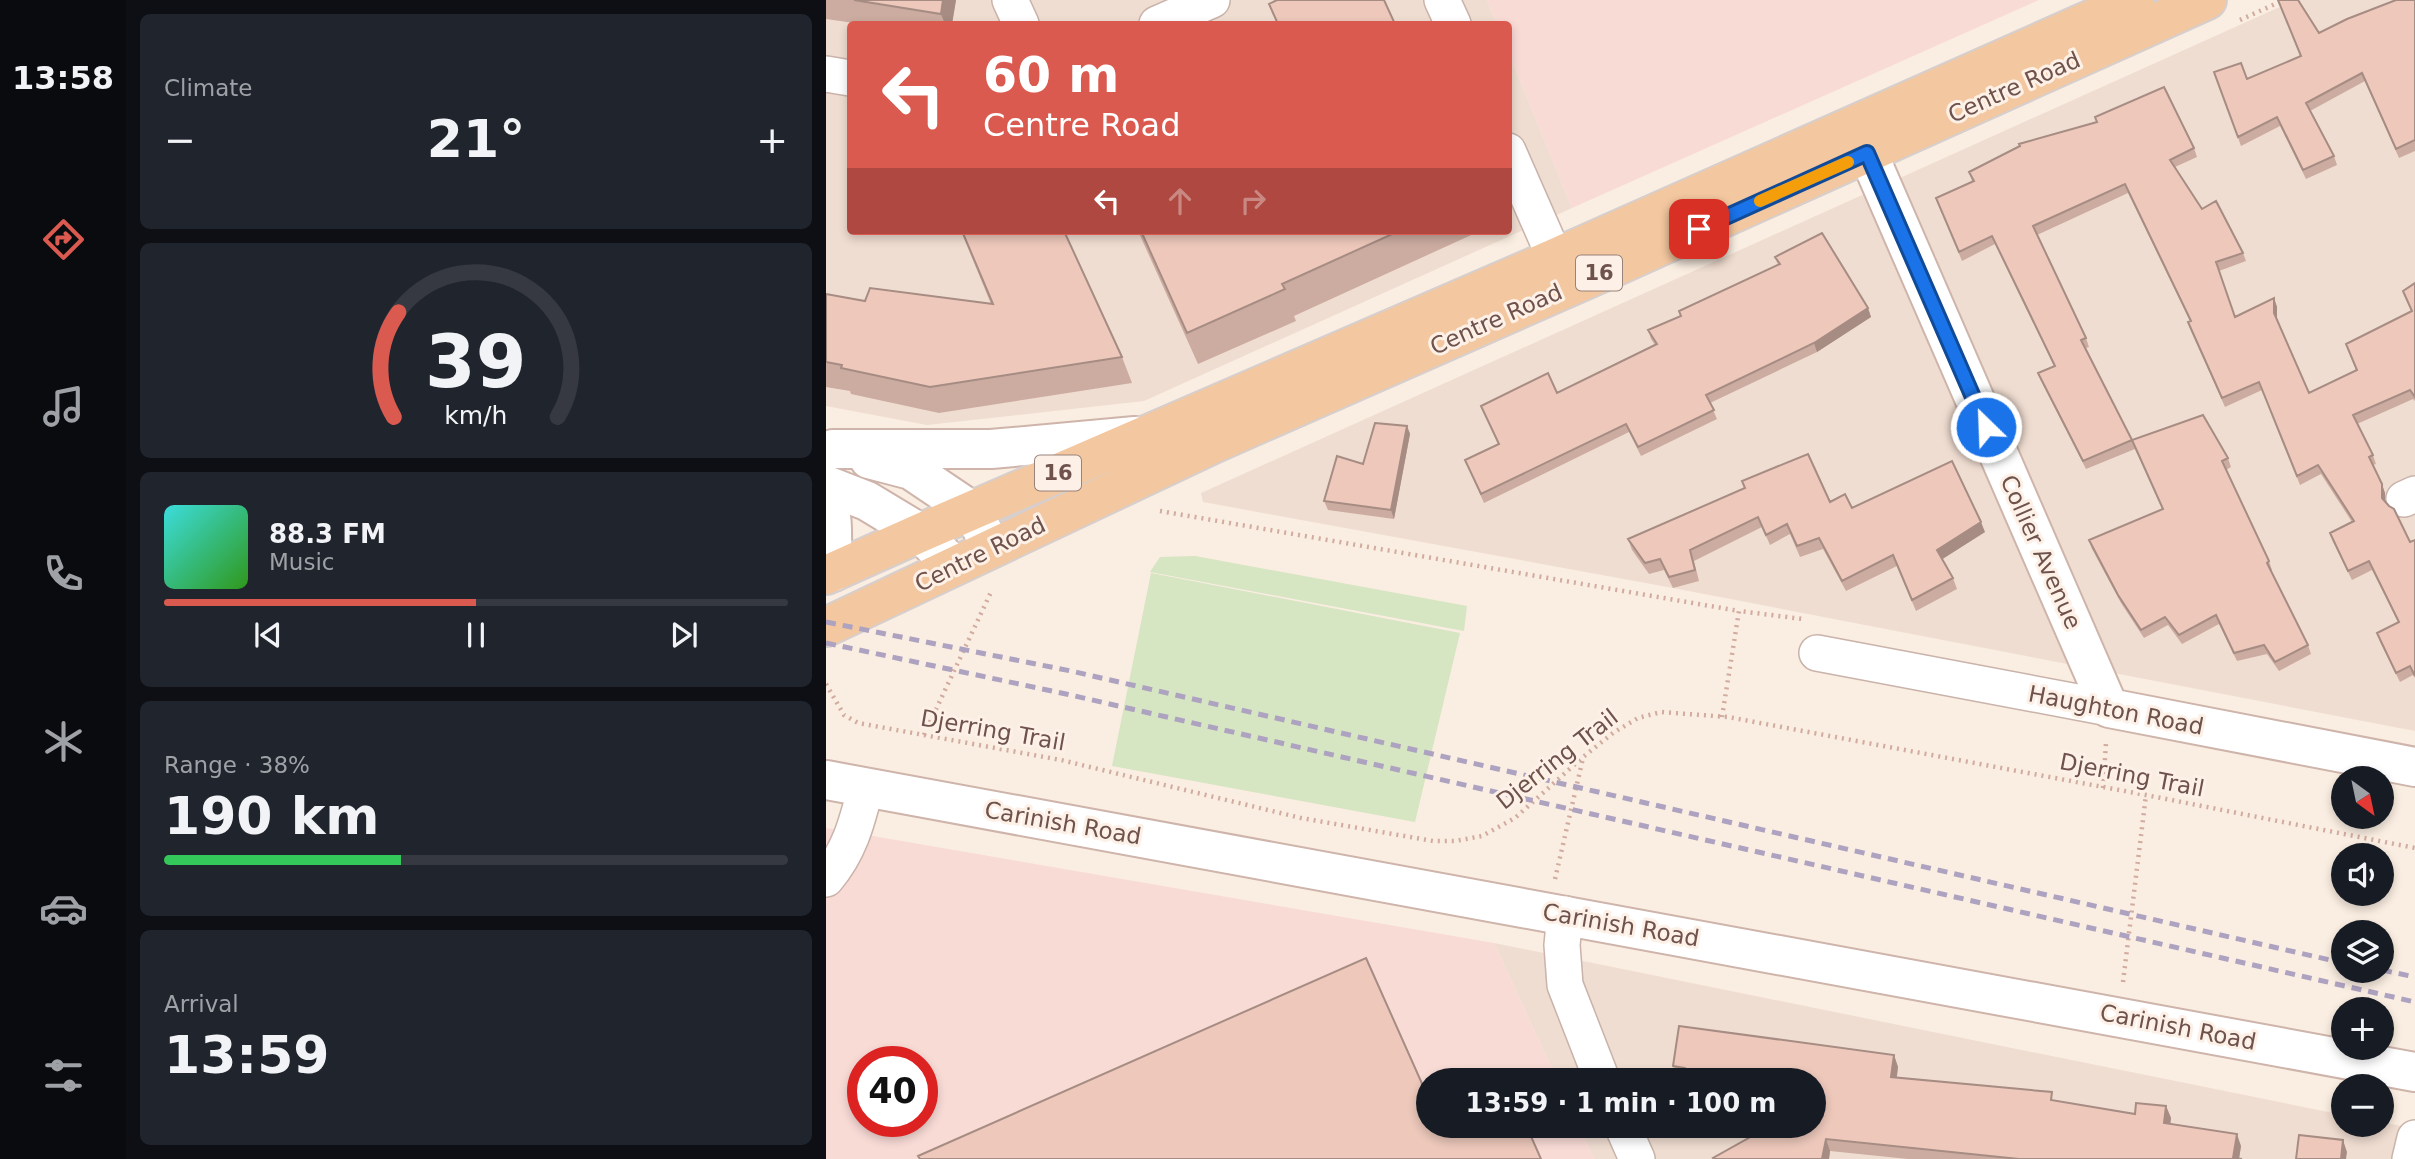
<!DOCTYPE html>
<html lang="en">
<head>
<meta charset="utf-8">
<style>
  body { margin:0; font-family:"DejaVu Sans",sans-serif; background:#20242c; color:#f1f3f6; height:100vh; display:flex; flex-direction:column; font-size:26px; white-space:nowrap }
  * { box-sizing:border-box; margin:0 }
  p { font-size:23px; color:#9ea1a6 }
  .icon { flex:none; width:38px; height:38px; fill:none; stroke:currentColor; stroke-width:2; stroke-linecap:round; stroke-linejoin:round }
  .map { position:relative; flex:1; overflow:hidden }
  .panel { display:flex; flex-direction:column; gap:14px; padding:14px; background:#0d0f14; width:700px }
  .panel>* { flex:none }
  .banner { position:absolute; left:21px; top:21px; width:665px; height:214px; border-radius:7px; box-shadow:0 4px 10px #0003; background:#da5a50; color:#fff; overflow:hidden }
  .needle { width:46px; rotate:147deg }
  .tools { position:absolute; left:1505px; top:766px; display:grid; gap:14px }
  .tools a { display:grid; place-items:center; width:63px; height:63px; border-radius:50%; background:#171b24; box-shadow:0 4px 10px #0003; font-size:35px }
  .speed { position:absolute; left:21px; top:1046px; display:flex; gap:14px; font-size:35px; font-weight:700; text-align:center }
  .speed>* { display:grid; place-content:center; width:91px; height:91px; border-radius:50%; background:#171b24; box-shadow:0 4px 10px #0003; line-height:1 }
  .speed .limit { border:10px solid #d22; background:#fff; color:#111 }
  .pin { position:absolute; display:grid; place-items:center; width:60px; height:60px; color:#fff; margin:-30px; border-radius:14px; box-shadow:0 4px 10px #0006 }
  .me { position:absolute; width:77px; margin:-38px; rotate:336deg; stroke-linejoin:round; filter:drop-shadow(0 0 5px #0008) }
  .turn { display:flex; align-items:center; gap:24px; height:147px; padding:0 21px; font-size:32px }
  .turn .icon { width:91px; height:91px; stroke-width:2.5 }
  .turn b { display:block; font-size:49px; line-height:60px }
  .lanes { display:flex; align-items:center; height:66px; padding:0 21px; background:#0003; justify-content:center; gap:35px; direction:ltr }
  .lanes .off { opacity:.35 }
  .big { font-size:52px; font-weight:700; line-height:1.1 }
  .panel .card { flex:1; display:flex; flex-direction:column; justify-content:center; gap:10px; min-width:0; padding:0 24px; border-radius:10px; background:#20242c }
  .panel .dial { align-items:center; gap:0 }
  .dial svg { height:182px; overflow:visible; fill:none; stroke:#363941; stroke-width:7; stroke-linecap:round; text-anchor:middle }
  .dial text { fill:#f1f3f6; stroke:none }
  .song { display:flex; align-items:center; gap:21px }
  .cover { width:84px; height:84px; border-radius:10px; background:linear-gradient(135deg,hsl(180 70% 55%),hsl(110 70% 35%)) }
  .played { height:7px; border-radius:4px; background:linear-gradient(90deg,#da5a50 50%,#363941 50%) }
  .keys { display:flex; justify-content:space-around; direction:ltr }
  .heat { display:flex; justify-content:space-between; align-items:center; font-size:38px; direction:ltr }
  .charge { height:10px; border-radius:5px; background:linear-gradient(90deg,#34c759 38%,#363941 0) }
  .trip { position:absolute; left:590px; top:1068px; width:410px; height:70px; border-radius:35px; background:#171b24; box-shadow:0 4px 10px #0003; font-weight:700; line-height:70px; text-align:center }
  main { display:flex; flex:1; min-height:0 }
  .tabs { display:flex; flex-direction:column; width:126px; justify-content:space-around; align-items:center; background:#090b0e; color:#9ea1a6 }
  .tabs .icon { width:49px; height:49px }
  .tabs .current { color:#da5a50 }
  .tabs b { font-size:32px; color:#f1f3f6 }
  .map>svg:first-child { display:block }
</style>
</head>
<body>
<main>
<nav class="tabs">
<b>13:58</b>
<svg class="icon current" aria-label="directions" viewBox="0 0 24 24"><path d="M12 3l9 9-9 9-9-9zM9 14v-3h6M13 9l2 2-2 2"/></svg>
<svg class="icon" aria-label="music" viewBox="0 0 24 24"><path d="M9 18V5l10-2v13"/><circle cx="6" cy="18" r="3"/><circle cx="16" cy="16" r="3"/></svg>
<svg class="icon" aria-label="phone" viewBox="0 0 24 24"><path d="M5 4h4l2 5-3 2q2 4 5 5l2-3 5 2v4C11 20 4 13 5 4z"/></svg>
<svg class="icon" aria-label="climate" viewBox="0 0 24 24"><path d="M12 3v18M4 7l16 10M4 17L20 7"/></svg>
<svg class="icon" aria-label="car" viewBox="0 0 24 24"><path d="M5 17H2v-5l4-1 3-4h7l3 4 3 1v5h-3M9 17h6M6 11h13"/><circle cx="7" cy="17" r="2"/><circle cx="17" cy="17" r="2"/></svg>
<svg class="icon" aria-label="filters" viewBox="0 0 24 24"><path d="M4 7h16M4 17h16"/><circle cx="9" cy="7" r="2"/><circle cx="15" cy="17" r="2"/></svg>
</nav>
<section class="panel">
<div class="card"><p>Climate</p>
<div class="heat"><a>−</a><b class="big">21°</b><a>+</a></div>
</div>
<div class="card dial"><svg viewBox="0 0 100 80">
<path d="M14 69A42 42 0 1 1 86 69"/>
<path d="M14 69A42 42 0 0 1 16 23" stroke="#da5a50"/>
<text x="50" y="56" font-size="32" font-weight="700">39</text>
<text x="50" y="72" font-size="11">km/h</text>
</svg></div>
<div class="card">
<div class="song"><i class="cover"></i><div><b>88.3 FM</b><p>Music</p></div></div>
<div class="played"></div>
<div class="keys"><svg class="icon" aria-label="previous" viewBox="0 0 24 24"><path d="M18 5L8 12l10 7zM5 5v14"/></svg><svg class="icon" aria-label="pause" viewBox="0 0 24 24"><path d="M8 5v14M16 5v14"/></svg><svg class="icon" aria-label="next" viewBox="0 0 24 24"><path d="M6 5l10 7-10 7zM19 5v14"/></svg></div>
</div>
<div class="card"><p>Range · 38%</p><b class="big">190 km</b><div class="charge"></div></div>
<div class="card"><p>Arrival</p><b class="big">13:59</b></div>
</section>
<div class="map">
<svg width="1589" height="1159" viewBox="0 0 1589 1159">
  <rect width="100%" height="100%" fill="#faede1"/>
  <!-- residential -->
  <path fill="#f0ddd1" d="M0,0H661L671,24H24V231H682L683,53L746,208L318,401L101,425L0,406Z
    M1469,0H1589V731L847,588L377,502L375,493Z
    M668,943L1517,1115V1125H1556V1122L1589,1129V1159H768L752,1125H987V1080H731Z"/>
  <!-- commercial -->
  <path fill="#f9dbd6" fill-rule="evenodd" d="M661,0H1213L746,208L683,53L682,24H671Z
    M0,828L668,943L731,1080H602V1125H752L768,1159H0ZM37,1062H96V1122H37Z"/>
  <!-- green -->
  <path fill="#d6e5c2" d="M369,556L641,606L638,631L324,572L334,557Z
    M325,573L634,633L589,822L286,766Z"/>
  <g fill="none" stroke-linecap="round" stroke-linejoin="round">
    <defs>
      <path id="street" d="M184,0L195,24
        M616,0L627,24
        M331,24L386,0
        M0,74L24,78
        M682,151L729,258
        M1578,499L1589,494
        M991,653L1283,708
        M0,879C24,851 31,822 40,787
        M739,914L736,945L739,985L776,1080
        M796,1125L811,1159
        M1584,1159L1589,1138"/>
      <path id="secondary" d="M1030,126L1283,708L1589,767
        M7,449H165L309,436
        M43,459L85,470L146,511L166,548
        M0,485L41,501L94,533L128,566
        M0,498C10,520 4,548 7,572
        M0,780L1589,1072"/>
      <path id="primary" d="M0,575L94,533L729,258L1309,0
        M0,627L389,443L777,272L1381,0"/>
    </defs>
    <!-- street casing -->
    <use href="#street" stroke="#c9b3aa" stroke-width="38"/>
    <!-- secondary casing -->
    <use href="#secondary" stroke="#ceb4aa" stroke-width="42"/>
    <!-- primary casing -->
    <use href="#primary" stroke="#d6cfcd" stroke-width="42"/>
    <!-- path -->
    <path stroke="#d1ab9f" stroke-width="4.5" stroke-dasharray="2 5" stroke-linecap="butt" d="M1414,20L1458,0
      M334,511L913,611
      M0,684L18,715L32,723L235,760L475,818L607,841H629L656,836L689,818L757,757L787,733L812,718L835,712L902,717L1320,795L1589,848
      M896,717L913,611L977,619L978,622
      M98,735L166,590
      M1277,788L1280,743
      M729,879L757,758
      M1297,982L1320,795"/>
    <!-- street -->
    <use href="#street" stroke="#fff" stroke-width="35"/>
    <!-- secondary -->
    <use href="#secondary" stroke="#fff" stroke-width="38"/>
    <!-- primary -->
    <use href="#primary" stroke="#f3c79f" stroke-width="38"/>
    <!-- rail -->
    <path stroke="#aea2c1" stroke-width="5" stroke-dasharray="10 7" stroke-linecap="butt" d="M0,622L245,671L1517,963
      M0,643L240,694L1589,1002
      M1556,970L1589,977"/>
  </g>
  <!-- wall -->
  <path fill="#ccaca1" d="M0,0H130L126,24H35L0,19Z
    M1589,0V151L1573,158L1539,81L1484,111L1508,156L1511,165L1480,179L1454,126L1415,146L1388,72L1421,79L1474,56L1493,33Z
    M1368,148L1371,157L1349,167L1376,209L1417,253L1420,261L1393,271L1409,317L1448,298L1451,307V321L1483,393L1530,370L1520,344L1586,311L1589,283V401L1587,399L1531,424L1547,455L1550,464L1547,465L1559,493V502L1584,542L1589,540V678L1587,675L1574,682L1554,642L1551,633L1572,622L1546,570L1526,580L1507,542L1504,533L1526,522L1495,474L1474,485L1436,390L1399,407L1365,331L1362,322L1364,321L1302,193L1211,235L1260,338L1263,347L1260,348L1306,440L1402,458L1405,467L1400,470L1443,561L1446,570L1445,571L1482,645L1485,654L1453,671L1441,654L1411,661L1393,624L1356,644L1342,625L1318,638L1295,603L1266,549L1263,540L1337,509L1309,449L1260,469L1215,381L1212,373L1228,366L1169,244L1136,261L1110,198L1146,181L1143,172Z
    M135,231H238L296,357L306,383L113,413L25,394L24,391L0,387V294L39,301L165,304Z
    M312,231H654L468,316L470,321L372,364Z
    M949,257L1042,308L1045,317L991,352L884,403L891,419L815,456L803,432L658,503L639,460L672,444L655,406L731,393L829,345L825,339L822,330L855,316L853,311L952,265Z
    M581,426L584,434L568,519L502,510L498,501L537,464Z
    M1004,502L1026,508L1159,532L1116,559L1127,578L1131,589L1090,611L1071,566L1020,591L997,549L974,557L964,534L944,545L936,527L868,561L873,581L847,588L838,570L823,574L806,550L802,539Z
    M1068,1055L1072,1067L1071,1077L1229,1101L1309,1114L1340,1106L1345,1118L1344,1124L1415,1146L1413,1158L1416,1159H1082L1004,1151L1003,1159H888L944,1126L938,1125H987L857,1079L851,1078L847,1066Z"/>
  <!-- shaded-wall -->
  <path fill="#a68c83" d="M117,0H130L126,24H119L115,14Z
    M1448,298L1451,307V322L1448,313Z
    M1042,308L1045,317L991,352L988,343Z
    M581,426L584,434L568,519L565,510Z
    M1556,484L1559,493V507L1556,498Z
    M1155,522L1159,532L1115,560L1111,550Z
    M1068,1055L1072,1067L1069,1088L1065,1077Z
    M1340,1106L1345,1118L1343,1135L1338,1123Z
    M1411,1134L1415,1146L1413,1159L1407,1158Z
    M1000,1139L1004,1151L1003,1159H996Z
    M1517,1140L1521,1152L1520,1159H1515Z"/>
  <!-- building -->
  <path fill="#edc8bb" stroke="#a68c83" stroke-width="2" d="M28,0H117L115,14Z
    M451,0H558L569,24H452L443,4Z
    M1452,0H1472L1493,33L1521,19L1570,0H1589V140L1570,149L1536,73L1480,103L1508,156L1477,170L1451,117L1412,137L1388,72L1415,63L1421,79L1475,56Z
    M1338,87L1368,148L1344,160L1376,209L1390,201L1417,253L1390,262L1409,317L1448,298V313L1483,393L1531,370L1520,344L1586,311L1577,291L1589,283V397L1584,390L1527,415L1547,455L1543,457L1556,484V498L1563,506L1568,509L1584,542L1589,540V676L1584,666L1570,673L1551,633L1573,622L1543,561L1522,571L1504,533L1528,521L1492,465L1471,476L1433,382L1396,398L1362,322L1365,321L1299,184L1207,226L1260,338L1255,340L1306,440L1257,461L1212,373L1229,366L1166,236L1133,252L1110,198L1148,181L1143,172L1194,146L1193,144L1271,122L1269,117Z
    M136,231H238L296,357L104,387L15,368L16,365L0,362V294L39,301L44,288L167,304Z
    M315,231H573L456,284L459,289L361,333Z
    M996,233L1042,308L988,343L880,395L888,410L812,447L800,424L655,494L639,460L673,444L655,406L722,373L731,393L831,344L822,330L855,316L853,311L954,264L949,257Z
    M1377,415L1402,458L1396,461L1443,561L1441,563L1482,645L1449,662L1438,645L1408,653L1390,615L1353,635L1339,617L1315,630L1292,595L1263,540L1337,509L1306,440Z
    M549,423L581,426L565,510L498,501L511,456L537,464Z
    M982,454L1004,502L1019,494L1026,508L1126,461L1155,522L1111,550L1127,578L1086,600L1067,555L1016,581L993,538L971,546L961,524L940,535L932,517L864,550L869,570L843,577L834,559L819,563L802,539L919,488L916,481Z
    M540,958L602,1097V1125H622L625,1133L641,1125H700L715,1159H94L92,1156Z
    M853,1026L1068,1055L1065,1077L1226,1092L1225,1100L1309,1114L1310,1103L1340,1106L1338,1123L1411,1134L1407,1158L1416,1159H1193L1000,1139L996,1159H888L887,1158L946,1125H987V1080H857L859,1068L847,1066Z
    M1473,1135L1517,1140L1515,1159H1470Z"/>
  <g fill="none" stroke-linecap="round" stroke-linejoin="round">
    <defs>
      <path id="route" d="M873,229L1041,153L1160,427"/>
    </defs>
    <!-- route casing -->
    <use href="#route" stroke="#114b97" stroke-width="18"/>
    <!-- route -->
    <use href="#route" stroke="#1a73e8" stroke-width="12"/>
    <!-- slow -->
    <path stroke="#f59e0b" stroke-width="12" d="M934,201L1022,162"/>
  </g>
  <g text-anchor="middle" stroke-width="6" stroke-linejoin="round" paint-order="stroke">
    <!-- shield labels -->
    <g fill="#fdf1e7" stroke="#99827a" stroke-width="2">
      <rect x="750" y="255.5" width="46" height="35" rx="5"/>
      <rect x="209" y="455.5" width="46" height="35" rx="5"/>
    </g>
    <g font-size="21" font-weight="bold" fill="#6e524b">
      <text x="773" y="280">16</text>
      <text x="232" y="480">16</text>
    </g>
    <!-- street labels -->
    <g font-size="23" fill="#6e524b" stroke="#fdf1e7">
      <text transform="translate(1188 87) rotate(-24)" y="8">Centre Road</text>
      <text transform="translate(670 319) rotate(-24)" y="8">Centre Road</text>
      <text transform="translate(1215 552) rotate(66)" y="8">Collier Avenue</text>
      <text transform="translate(154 554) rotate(-26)" y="8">Centre Road</text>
      <text transform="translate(1290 710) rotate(11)" y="8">Haughton Road</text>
      <text transform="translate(167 730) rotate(10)" y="8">Djerring Trail</text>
      <text transform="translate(731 759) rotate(-38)" y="8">Djerring Trail</text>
      <text transform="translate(1306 775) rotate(11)" y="8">Djerring Trail</text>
      <text transform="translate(237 823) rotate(10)" y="8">Carinish Road</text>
      <text transform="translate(795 925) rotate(10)" y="8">Carinish Road</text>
      <text transform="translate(1352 1027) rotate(11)" y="8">Carinish Road</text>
    </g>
  </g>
</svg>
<div class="tools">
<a><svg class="needle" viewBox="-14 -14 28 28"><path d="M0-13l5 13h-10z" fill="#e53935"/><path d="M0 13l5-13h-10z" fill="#9ea1a6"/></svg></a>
<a><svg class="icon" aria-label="sound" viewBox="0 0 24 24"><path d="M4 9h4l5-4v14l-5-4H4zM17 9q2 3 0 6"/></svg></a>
<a><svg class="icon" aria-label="layers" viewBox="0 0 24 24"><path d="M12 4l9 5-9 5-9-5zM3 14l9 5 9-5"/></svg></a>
<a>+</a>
<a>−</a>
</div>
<div class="speed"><div class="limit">40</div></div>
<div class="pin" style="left:873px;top:229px;background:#d93025"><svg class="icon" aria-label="arrive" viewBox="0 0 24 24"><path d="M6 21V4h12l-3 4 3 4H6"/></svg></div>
<svg class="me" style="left:1160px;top:427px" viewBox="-20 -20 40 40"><circle r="17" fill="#1a73e8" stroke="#fff" stroke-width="3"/><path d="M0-11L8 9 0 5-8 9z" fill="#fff"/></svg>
<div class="trip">13:59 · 1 min · 100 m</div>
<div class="banner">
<div class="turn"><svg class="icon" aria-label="left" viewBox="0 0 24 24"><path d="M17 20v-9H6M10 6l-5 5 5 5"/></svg><div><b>60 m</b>Centre Road</div></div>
<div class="lanes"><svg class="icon" aria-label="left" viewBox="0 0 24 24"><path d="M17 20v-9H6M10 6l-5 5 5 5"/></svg><svg class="icon off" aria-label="ahead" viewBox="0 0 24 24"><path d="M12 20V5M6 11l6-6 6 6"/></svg><svg class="icon off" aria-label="right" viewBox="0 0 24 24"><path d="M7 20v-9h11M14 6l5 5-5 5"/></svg></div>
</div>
</div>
</main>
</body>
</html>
